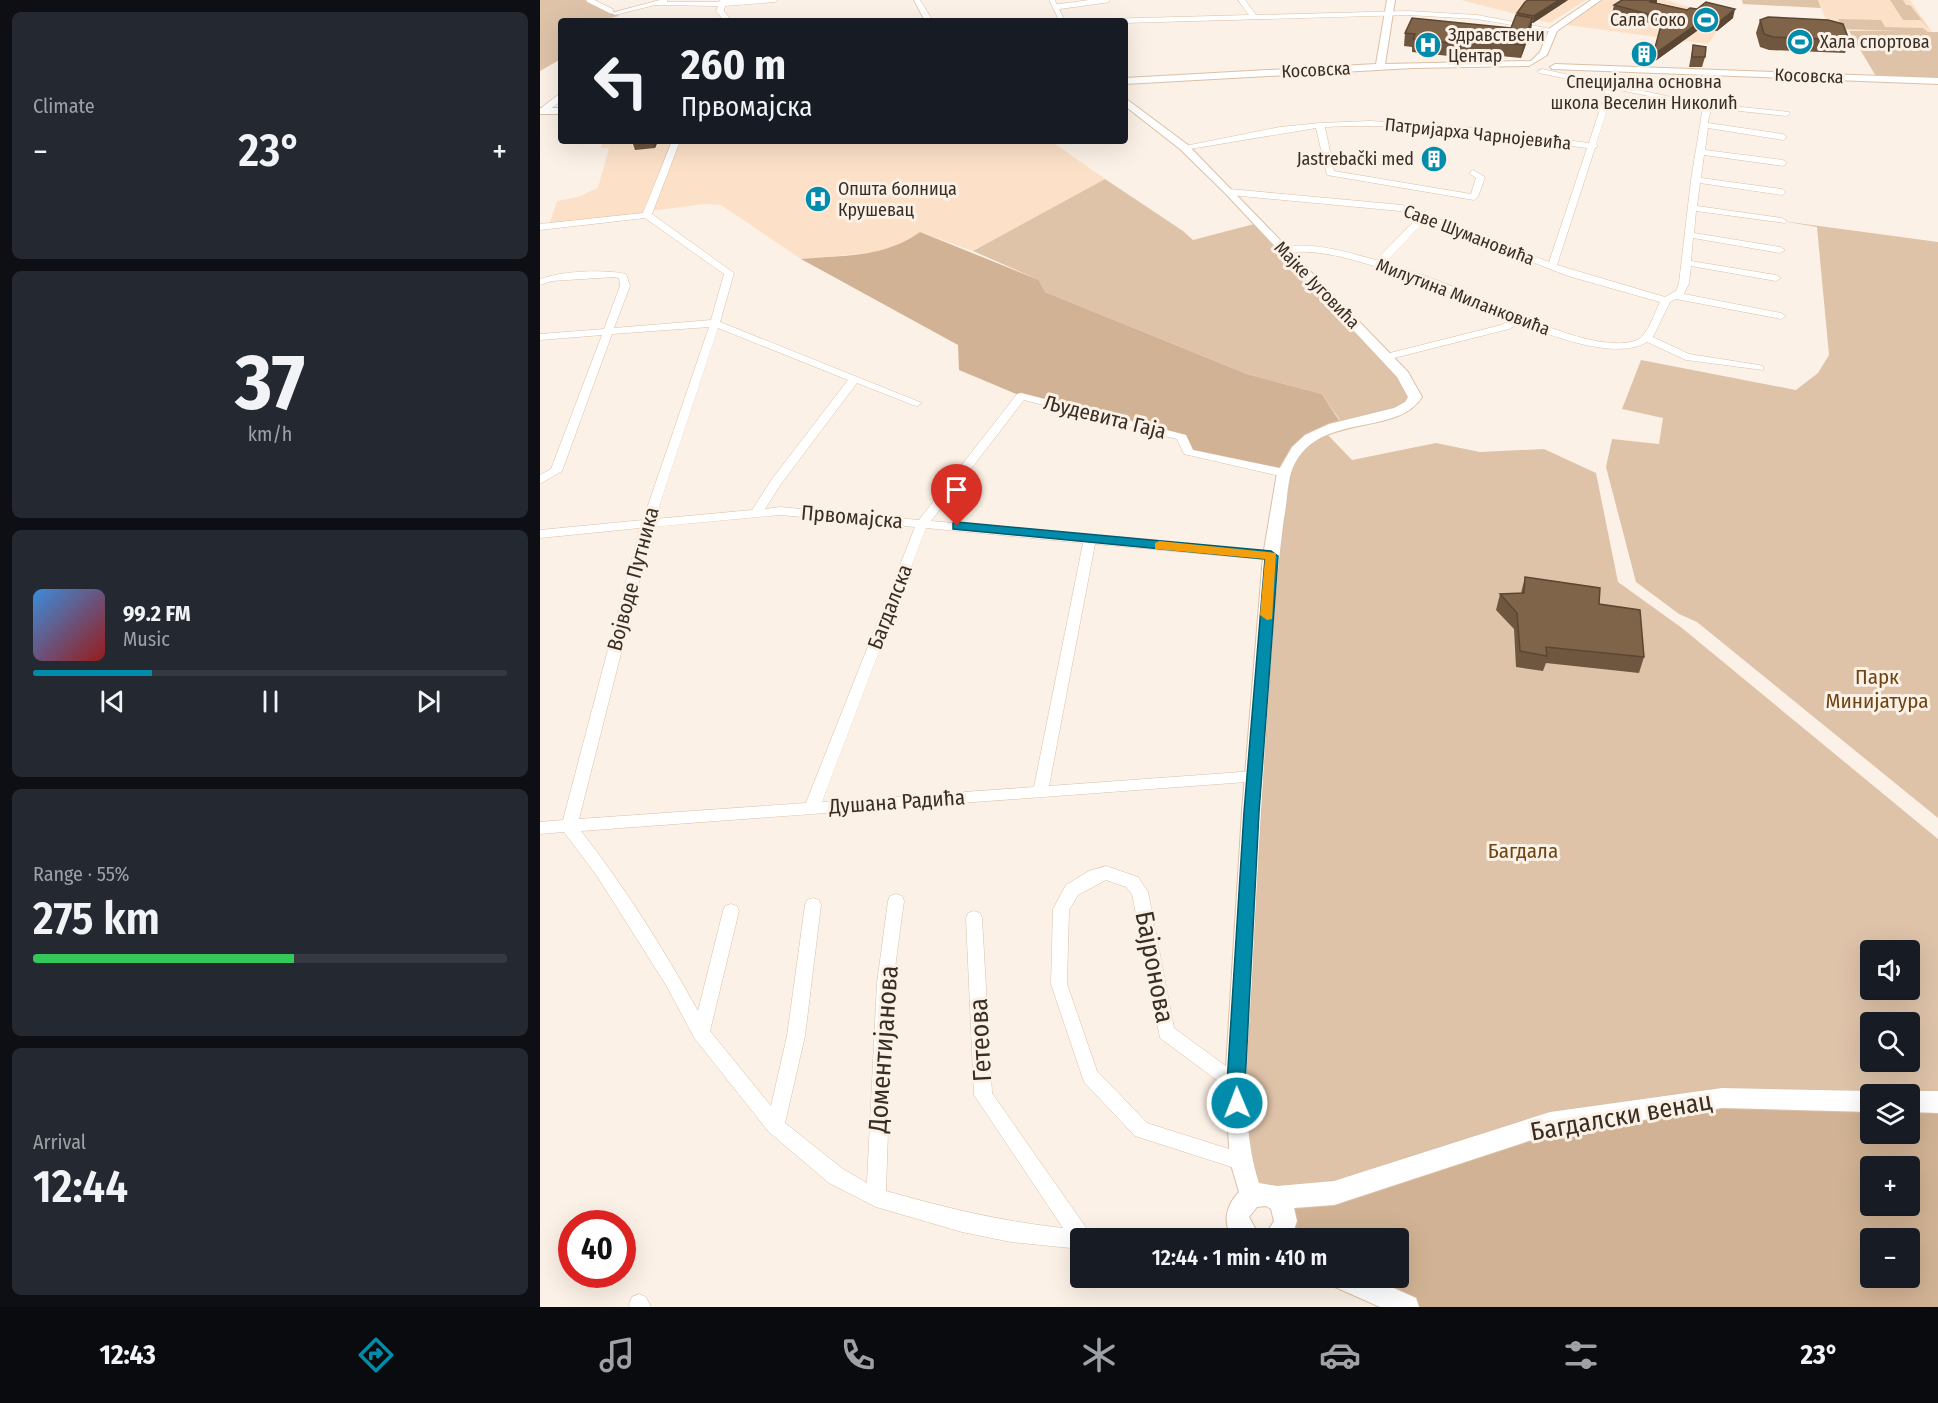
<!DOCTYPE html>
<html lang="en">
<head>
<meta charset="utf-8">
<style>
  body { margin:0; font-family:"Fira Sans Condensed",sans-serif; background:#242831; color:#f1f3f6; height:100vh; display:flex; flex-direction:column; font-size:22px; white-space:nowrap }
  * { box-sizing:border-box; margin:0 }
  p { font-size:20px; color:#9ea1a6 }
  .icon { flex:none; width:33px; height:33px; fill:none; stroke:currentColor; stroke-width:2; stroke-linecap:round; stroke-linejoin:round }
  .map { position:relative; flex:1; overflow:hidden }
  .panel { display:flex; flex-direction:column; gap:12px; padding:12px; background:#0d0f14; width:540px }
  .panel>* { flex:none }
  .guide { position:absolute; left:18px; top:18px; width:570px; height:126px; border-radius:6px; box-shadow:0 6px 24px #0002; background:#171b24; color:#f1f3f6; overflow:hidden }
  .buttons { position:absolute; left:1320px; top:940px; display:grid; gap:12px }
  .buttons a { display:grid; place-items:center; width:60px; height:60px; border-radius:6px; background:#171b24; box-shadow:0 6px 24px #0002; font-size:30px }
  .speed { position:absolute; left:18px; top:1210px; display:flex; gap:12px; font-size:30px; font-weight:700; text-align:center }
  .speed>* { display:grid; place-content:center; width:78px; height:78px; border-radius:50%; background:#171b24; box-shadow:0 6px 24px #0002; line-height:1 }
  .speed .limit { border:9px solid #d22; background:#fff; color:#111 }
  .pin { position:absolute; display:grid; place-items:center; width:51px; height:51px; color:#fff; margin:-62px -26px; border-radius:50% 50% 50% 0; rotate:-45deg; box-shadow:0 0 6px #0007 }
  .pin .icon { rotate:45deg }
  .me { position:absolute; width:66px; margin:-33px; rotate:359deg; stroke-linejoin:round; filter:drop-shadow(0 0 4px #0008) }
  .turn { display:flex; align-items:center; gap:21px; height:126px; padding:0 24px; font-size:27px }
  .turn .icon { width:78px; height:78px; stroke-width:2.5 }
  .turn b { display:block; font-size:42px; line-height:51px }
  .big { font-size:45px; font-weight:600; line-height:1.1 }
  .panel .card { flex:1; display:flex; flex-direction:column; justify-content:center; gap:9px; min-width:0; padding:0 21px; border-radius:9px; background:#242831 }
  .panel .dial { align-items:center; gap:0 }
  .dial b { font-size:78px; line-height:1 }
  .song { display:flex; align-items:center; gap:18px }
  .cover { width:72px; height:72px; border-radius:9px; background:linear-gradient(135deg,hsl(210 70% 55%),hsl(0 70% 35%)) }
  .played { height:6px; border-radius:3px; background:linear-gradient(90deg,#008caa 25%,#363941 25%) }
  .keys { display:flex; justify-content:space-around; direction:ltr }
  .heat { display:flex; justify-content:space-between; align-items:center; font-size:33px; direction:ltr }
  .charge { height:9px; border-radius:4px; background:linear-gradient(90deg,#34c759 55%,#363941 0) }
  .trip { position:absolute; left:530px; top:1228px; width:339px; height:60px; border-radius:6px; background:#171b24; box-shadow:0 6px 24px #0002; font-weight:600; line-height:60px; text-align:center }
  .tab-bar { display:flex; height:96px; justify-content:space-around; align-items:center; background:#090b0e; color:#9ea1a6 }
  .tab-bar .icon { width:42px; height:42px }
  .tab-bar .on { color:#008caa }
  .tab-bar b { font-size:27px; color:#f1f3f6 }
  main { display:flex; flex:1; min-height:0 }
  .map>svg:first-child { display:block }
</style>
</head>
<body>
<main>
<section class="panel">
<div class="card"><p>Climate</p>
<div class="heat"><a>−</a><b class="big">23°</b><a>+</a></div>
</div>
<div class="card dial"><b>37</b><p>km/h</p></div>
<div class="card">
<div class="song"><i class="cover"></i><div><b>99.2 FM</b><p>Music</p></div></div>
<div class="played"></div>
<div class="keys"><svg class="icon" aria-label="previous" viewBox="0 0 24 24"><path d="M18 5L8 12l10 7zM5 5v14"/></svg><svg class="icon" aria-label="pause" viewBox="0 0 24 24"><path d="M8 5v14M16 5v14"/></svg><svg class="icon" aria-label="next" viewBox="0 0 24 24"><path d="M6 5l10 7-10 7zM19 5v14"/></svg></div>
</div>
<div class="card"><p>Range · 55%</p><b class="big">275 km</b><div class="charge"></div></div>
<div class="card"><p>Arrival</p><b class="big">12:44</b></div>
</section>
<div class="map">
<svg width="1398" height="1307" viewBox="0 0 1398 1307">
  <rect width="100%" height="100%" fill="#fcf1e6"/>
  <!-- built -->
  <path fill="#fce1c8" d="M921,0H1046L1010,23Z
    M1057,0H1125L1163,11L1177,31L1168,44L1020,24Z
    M1278,0H1370L1393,33L1290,30Z
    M63,141H511L565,179L433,251L380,232L365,242L342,252L261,259L181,205L164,204L109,211L107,215L9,226L17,201L38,197L58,188L69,148H61Z"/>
  <!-- green -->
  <path fill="#dec3a9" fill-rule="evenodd" d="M0,0H49L79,16L57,21H21V59L0,71Z
    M1202,0H1278L1281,8L1203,4Z
    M1350,0H1363L1366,5H1370L1390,30L1381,20H1363Z
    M1298,19L1341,20L1345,27L1383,28L1388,32H1398V81L1337,78L1309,31H1360L1303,29Z
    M565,179L643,231L653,240L718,223L863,375L870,405L803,425L782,394L707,374L505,292L499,280L433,251Z
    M1242,221L1398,242V818L1157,622L1139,614L1096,582L1066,467L1072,439L1119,444L1123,418L1082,409L1101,360L1256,390L1278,373L1289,355L1277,227Z
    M785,432L812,460L896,443L940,452L1004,449L1056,473L1078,582L1142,628L1398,839V1102H1370V1095H1330V1102L1182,1098L794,1193L727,1195L701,1161L711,812L748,463ZM1330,951H1370V990H1330ZM1330,1023H1370V1062H1330Z"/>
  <!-- forest -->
  <path fill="#d1b294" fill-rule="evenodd" d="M380,232L499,280L505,292L707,374L782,394L802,425L770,438L744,473L648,452L642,437L481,396L419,370L418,345L261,259C304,255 344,258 380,232Z
    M1182,1098L1330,1102V1134H1370V1102H1398V1307H867L804,1278H858V1239H749L744,1210L1010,1123ZM1330,1167H1370V1206H1330ZM1330,1239H1370V1278H1330Z"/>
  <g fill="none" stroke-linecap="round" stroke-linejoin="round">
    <defs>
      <path id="pedestrian" d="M49,0L71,11
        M512,0L522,21
        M516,7L567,0"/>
      <path id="minor" d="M120,0H127V2H179L180,0H238L235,2L185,6L184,11L192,21H184L176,11L178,6L115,5L75,15L71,13Z
        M374,0H380L393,21H385Z
        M698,0H705L716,15L868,11L937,15L1017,30L1013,32L937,19L868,15L585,23L559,21L563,19L709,15Z
        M1002,69L1154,102L1249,112L1250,114L1246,116L1171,108L1168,123L1243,134L1247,137L1243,140L1168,128L1165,150L1243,160L1247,163L1243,166L1164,155L1161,178L1242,189L1246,192L1242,195L1160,183L1157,206L1242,218L1247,221L1245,223L1156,211L1154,233L1240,247L1245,250L1240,253L1153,238L1151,261L1236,275L1241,278L1236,281L1151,266L1149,283L1144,294L1241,313L1246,316L1241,319L1136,299L1130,302L1113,337L1149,354L1219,365L1223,366V370L1146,360L1107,342C1077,361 1010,336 980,323L969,329L846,360L842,359V355L961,325L972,319C916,294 861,272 802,257C787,254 772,251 757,252C750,253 745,255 739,251C760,237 813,254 836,260L878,217L860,211L690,195L686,192L690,189L862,205L888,213L889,215L1009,262L1047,148C960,137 873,122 785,127L794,171L931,194L936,178L929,173L933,170L945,177L938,197L934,200L787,175L776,128L644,150L640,147L740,127L780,123L830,121L926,127L1049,143L1067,87L999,73L998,71ZM1074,89L1163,107L1151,180L1139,283L1136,291L1125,297L1017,265L1055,148L1058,146L1056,144ZM885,220L1028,276L1120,302C1115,312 1108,335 1097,340C1058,356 968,309 931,294C903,282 874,271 845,263Z
        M18,95H21V101L5,113H0V109Z
        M132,141H140L112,214L194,273L180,322L382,403L377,406L373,405L317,383L241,484L225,509L240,507L379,520L477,394L481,393L646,435L653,450L744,469L750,473L744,477L644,454L637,439L484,400L391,521L735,553L737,556L735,559L731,560L555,544L509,786L715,771L720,773L722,777L720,781L41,831C85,887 123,948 158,1011L183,911L185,906L191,904L197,906L199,911L170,1031L231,1106L247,1036L265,905L267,900L273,898L279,900L281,905L265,1036L245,1123L303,1169L327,1183L337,983L348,901L350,896L356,894L362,896L364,901L353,983L346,1191C407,1208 459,1221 523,1228L434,1095L426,918L428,913L434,911L440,913L442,918L452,1093L549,1232L552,1239H540V1249L471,1242L422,1232L336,1207L289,1183L229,1132L155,1039L126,985L57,876L24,832L0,834V822L23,820L100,528L0,538V530L103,520L169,327L72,334L22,471L0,484V475L11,469L62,335L0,340V334L64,329L80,286L79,278L74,277L12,281L0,285V279C21,271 65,269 86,274L90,286L74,328L171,320L184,274L105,218L0,230V224L103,213ZM178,328L308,380L232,479L212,510L115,519ZM240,515L375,527L266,803L39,819L113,527ZM386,528L543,543L494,787L282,802Z
        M566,866L598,877L608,892L634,1028L702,1078L705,1084L702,1090L696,1092L690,1090L620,1038L592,894L586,887L566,880L538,895L529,910L527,984L557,1071L607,1123L708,1155L710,1161L708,1167L701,1170L595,1136L544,1082L511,984L513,909L526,885L549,871Z
        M702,1223L709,1226L712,1233L709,1239H674L677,1232Z
        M99,1294L106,1297L111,1307H90L89,1304L92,1297Z"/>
      <path id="tertiary" d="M847,0H855L845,64L991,61L1000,52L1010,28L1051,0H1061L1017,31L1007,55L989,66L873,68L585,84V78L836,64Z
        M1015,64L1398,78V84L1012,69L1010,67Z
        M585,98L648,145L868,372L882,397C856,439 773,409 751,473C747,487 747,504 744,518C737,569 734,620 730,672C723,773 717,874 712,976C709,1043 698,1118 719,1183L737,1186L794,1181L1010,1112L1182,1088L1330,1091L1338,1095H1330V1112L1182,1108L1010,1134L794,1205L754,1208L757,1221L751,1239H723L734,1221L731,1209L726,1206L717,1207L709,1217L721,1239H693C682,1223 686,1205 699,1192L690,1161L685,1084L702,812L723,556L737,473L752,447L765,435L789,424L854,408L865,402L868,397L857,377L686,194L640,149L585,106Z
        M0,108H21V114H0Z
        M1370,1091H1398V1113L1370,1112V1095H1362Z
        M792,1278H831L876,1298L879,1307H840L795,1287Z"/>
    </defs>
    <!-- pedestrian casing -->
    <use href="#pedestrian" stroke="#dbc0a7" stroke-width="6"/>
    <!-- minor casing -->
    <use href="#minor" stroke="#dbc0a7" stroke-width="1"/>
    <!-- tertiary casing -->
    <use href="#tertiary" stroke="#dbc0a7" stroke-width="2"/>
    <!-- pedestrian -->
    <use href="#pedestrian" stroke="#fff" stroke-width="5"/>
    <!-- minor -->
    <use href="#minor" fill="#fff" fill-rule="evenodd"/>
    <!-- tertiary -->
    <use href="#tertiary" fill="#fff" fill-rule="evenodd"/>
  </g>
  <!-- wall -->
  <path fill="#6e563f" d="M1028,0L993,23H992L991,30L981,58L919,52L918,57L872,52V47L864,46L865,33L971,28L977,13Z
    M1082,0H1117V3L1147,10L1193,18L1177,31L1161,28L1111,64L1121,26L1072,14L1074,5Z
    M1220,20L1309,40L1305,53L1229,50L1220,47L1216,33Z
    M1153,45L1165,57L1162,67H1149Z
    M92,141H118L115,148L95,150Z
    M985,577L1059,604L1104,657L1099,673L1006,663L1003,671L976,667L974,629L956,610L960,594L981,593Z"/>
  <!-- shaded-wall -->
  <path fill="#5a4633" d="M1019,0H1028L993,23L994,16Z
    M1113,0H1117L1116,5L1110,2Z
    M1195,9L1193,18L1177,31L1179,22Z
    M992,18L991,30L981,58L983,45Z
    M1164,19L1161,28L1111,64L1113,55Z
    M921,39L919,52L918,57L919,44Z
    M113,141H118L115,148Z"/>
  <!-- building -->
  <path fill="#806449" stroke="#5a4633" stroke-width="1.5" d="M988,0H1019L994,16L977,13L985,2Z
    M1082,0H1113L1110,2L1147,10L1150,8L1157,9L1166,2L1195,9L1179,22L1164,19L1113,55L1123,18L1074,5Z
    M976,15L992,18L983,45L921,39L919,44L873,39L875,34L865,33L872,18L971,28Z
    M1228,17L1288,20L1303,24L1309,40L1233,37L1224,34L1220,20Z
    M1153,45L1166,47L1165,57H1152Z
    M985,577L1060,588L1059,604L1100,610L1104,657L1006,647L1007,656L980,651L977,613L960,594L984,593Z"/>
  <!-- route -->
  <path fill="#008caa" stroke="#005b6e" stroke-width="1.5" d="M417,522L731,551L738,556L719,812L705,1084L706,1103L703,1109L697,1112L690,1109L687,1084L704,812L725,559L413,529V523Z"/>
  <!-- slow -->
  <path fill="#f59e0b" d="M619,541L736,553L732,619L727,620L720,615L725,559L615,549V543Z"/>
  <!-- icons -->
  <defs>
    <symbol id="stadium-disc" viewBox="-11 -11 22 22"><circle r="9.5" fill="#008caa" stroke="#fcf1e6"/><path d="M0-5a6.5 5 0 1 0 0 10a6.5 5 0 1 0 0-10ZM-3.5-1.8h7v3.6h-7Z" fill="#fff"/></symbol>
    <symbol id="hospital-disc" viewBox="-11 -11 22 22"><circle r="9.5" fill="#008caa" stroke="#fcf1e6"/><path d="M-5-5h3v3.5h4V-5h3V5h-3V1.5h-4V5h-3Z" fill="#fff"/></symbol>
    <symbol id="building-disc" viewBox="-11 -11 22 22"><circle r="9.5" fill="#008caa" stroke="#fcf1e6"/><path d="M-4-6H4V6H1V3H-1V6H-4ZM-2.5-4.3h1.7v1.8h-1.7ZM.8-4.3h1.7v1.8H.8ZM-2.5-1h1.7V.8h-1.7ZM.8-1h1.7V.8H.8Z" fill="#fff"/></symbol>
  </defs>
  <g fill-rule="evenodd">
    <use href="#stadium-disc" x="1151" y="5" width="30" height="30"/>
    <use href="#stadium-disc" x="1245" y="27" width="30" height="30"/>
    <use href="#hospital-disc" x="873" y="30" width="30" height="30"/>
    <use href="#building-disc" x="1089" y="39" width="30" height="30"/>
    <use href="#building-disc" x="879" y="144" width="30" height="30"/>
    <use href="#hospital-disc" x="263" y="184" width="30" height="30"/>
  </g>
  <g text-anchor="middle" stroke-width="6" stroke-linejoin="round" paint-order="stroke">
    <!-- far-poi labels -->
    <g font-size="18" fill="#382e24" stroke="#fcf1e6" text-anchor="start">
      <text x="1146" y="26" text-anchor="end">Сала Соко</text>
      <text x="908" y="41">Здравствени<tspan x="908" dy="21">Центар</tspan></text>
      <text x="1280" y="48">Хала спортова</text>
      <text x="1104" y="88" text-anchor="middle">Специјална основна<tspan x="1104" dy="21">школа Веселин Николић</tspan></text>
      <text x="874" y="165" text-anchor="end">Jastrebački med</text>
      <text x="298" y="195">Општа болница<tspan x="298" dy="21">Крушевац</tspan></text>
    </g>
    <!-- far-street labels -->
    <g font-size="18" fill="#382e24" stroke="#fcf1e6">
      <text transform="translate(776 70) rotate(-3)" y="6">Косовска</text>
      <text transform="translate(1269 76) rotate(2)" y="6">Косовска</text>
      <text transform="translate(938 134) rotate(6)" y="6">Патријарха Чарнојевића</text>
      <text transform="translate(929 235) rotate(21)" y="6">Саве Шумановића</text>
      <text transform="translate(777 285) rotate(46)" y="6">Мајке Југовића</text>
      <text transform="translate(923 297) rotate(21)" y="6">Милутина Миланковића</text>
    </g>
    <!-- street labels -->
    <g font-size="21" fill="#382e24" stroke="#fcf1e6">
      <text transform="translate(565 417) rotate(14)" y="7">Људевита Гаја</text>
      <text transform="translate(312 517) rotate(5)" y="7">Првомајска</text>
      <text transform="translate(93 579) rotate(-75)" y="7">Војводе Путника</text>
      <text transform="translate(350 607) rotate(-69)" y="7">Багдалска</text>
      <text transform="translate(357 802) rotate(-4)" y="7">Душана Радића</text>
    </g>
    <!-- park labels -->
    <g font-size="21" fill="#6e4413" stroke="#fcf1e6">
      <text x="1337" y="684">Парк<tspan x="1337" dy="24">Минијатура</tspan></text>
      <text x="983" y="858">Багдала</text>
    </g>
    <!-- near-street labels -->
    <g font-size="26" fill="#382e24" stroke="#fcf1e6">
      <text transform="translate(615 967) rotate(79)" y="9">Бајронова</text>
      <text transform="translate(440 1040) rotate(-93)" y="9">Гетеова</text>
      <text transform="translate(343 1049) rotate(-86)" y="9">Доментијанова</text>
      <text transform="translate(1081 1116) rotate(-10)" y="9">Багдалски венац</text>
    </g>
  </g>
</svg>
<div class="buttons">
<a><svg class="icon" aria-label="sound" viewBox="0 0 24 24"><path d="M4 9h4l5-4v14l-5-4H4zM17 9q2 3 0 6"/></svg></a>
<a><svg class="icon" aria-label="search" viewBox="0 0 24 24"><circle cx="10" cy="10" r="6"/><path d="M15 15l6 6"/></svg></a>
<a><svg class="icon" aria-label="layers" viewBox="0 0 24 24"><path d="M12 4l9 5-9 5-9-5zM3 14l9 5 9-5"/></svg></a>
<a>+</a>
<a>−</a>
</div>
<div class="speed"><div class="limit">40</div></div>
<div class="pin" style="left:417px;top:526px;background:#d93025"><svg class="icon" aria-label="arrive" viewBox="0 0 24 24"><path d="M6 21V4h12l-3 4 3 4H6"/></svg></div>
<svg class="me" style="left:697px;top:1103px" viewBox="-20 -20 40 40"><circle r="17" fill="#008caa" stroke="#fff" stroke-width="3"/><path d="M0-11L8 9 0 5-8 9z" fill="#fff"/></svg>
<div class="trip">12:44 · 1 min · 410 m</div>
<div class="guide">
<div class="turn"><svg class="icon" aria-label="left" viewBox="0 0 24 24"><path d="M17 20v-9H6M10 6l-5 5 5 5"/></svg><div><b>260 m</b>Првомајска</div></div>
</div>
</div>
</main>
<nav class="tab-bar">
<b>12:43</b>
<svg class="icon on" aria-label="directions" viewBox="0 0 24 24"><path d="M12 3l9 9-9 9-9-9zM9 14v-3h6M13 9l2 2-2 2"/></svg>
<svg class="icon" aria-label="music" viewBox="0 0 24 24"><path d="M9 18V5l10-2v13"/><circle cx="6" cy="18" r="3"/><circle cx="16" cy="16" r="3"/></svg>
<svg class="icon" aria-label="phone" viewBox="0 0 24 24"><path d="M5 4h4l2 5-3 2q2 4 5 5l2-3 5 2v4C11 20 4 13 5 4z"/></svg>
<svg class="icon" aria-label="climate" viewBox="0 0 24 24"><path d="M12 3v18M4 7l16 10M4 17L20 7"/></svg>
<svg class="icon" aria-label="car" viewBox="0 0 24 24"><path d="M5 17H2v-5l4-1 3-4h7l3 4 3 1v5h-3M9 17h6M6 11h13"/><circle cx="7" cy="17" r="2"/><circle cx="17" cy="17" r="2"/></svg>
<svg class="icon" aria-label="filters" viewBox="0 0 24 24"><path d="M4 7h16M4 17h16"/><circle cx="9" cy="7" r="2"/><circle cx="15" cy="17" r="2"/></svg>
<b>23°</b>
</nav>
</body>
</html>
